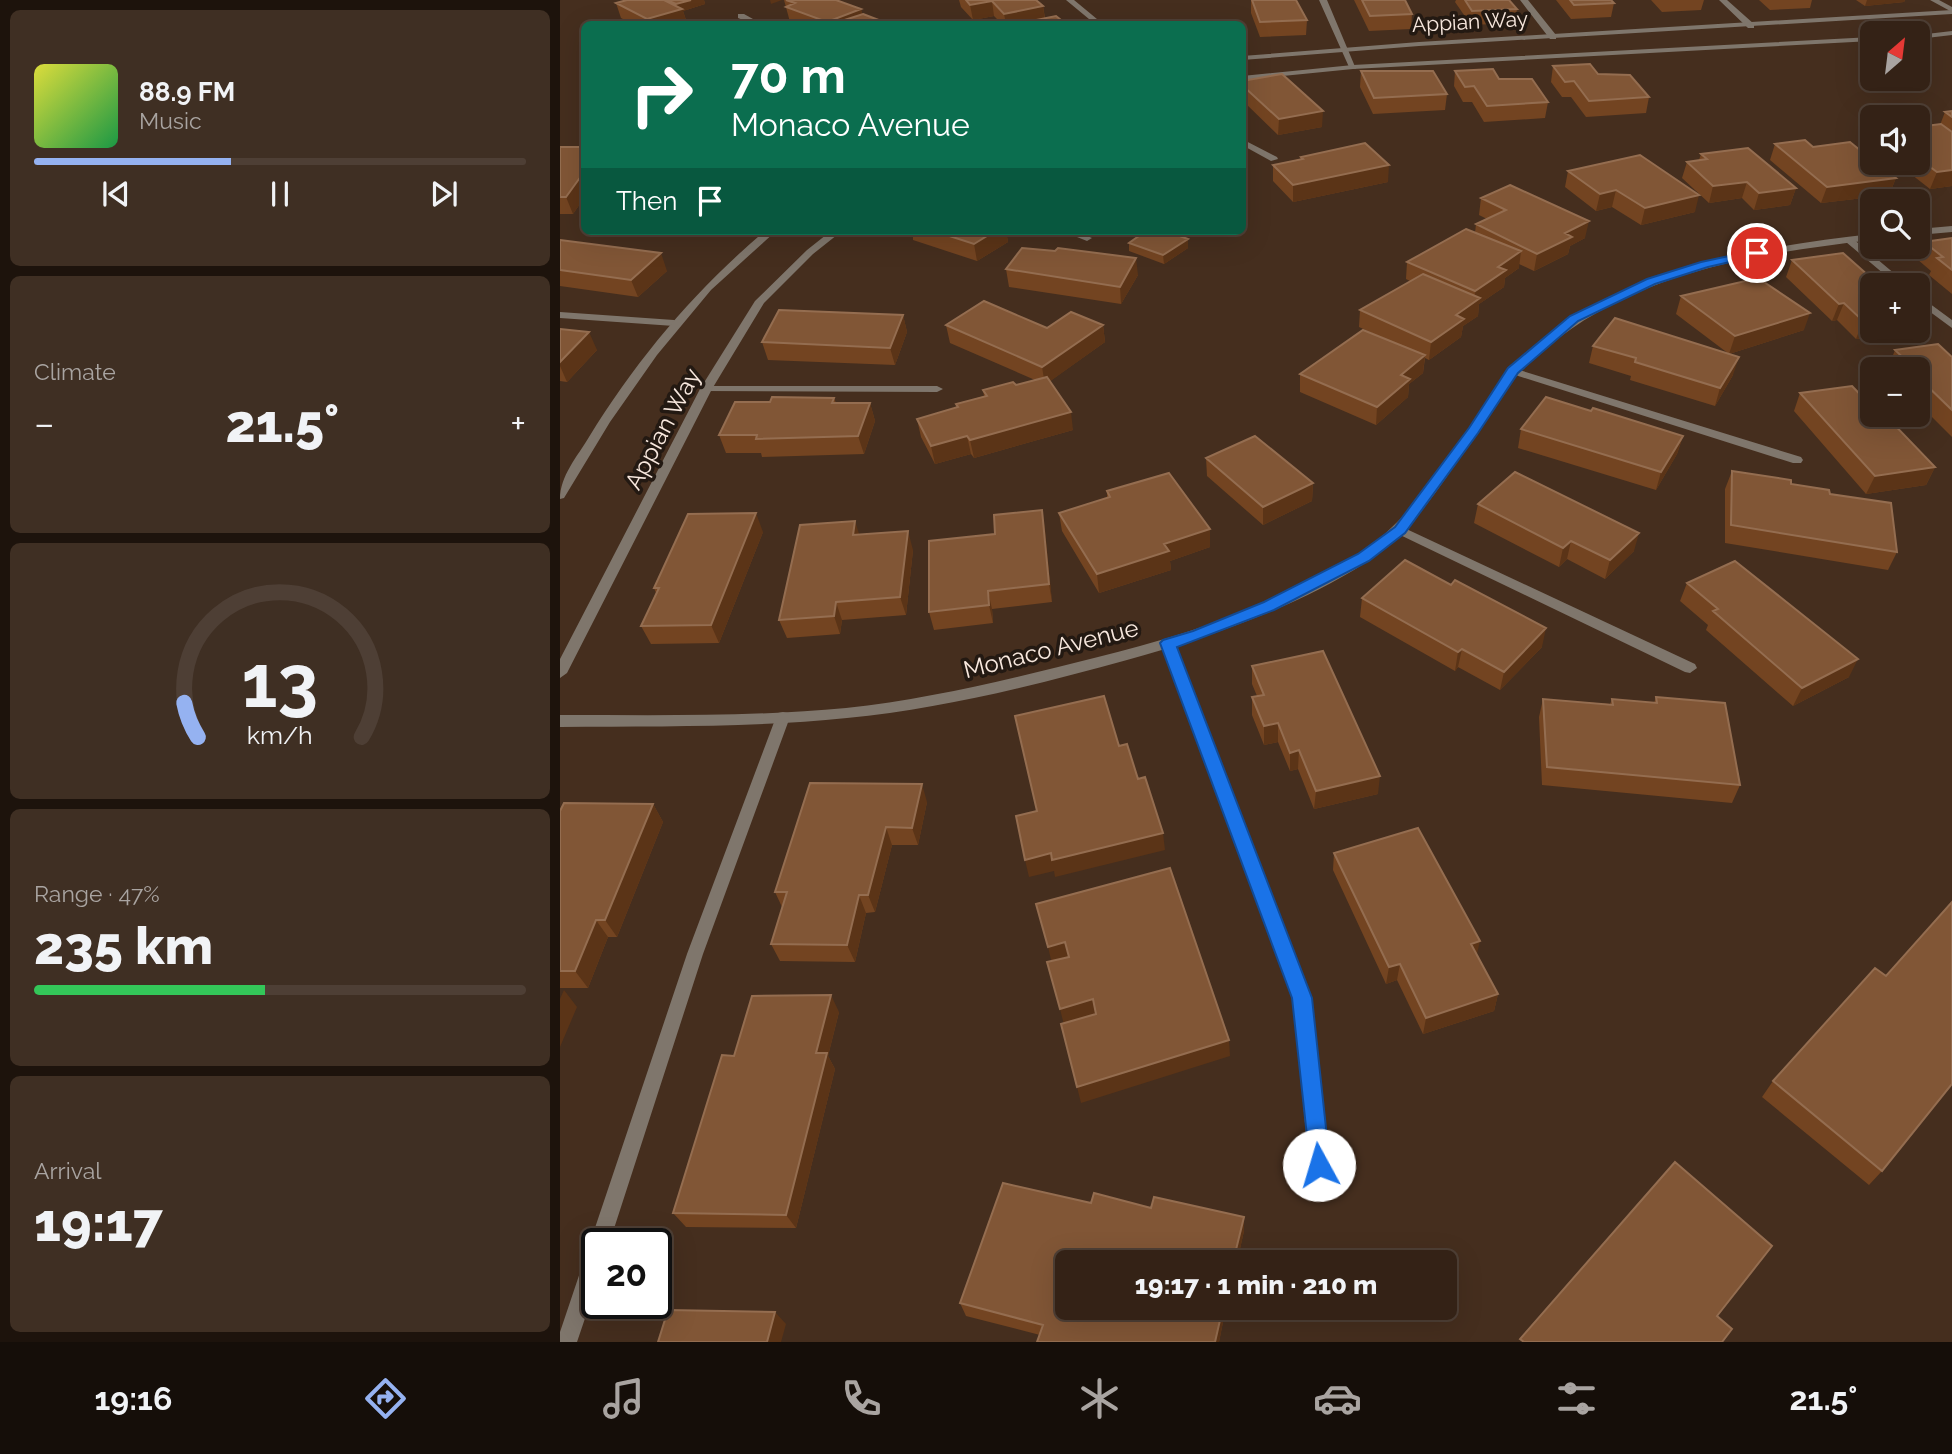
<!DOCTYPE html>
<html lang="en">
<head>
<meta charset="utf-8">
<style>
  body { margin:0; font-family:Raleway,sans-serif; background:#3f2f23; color:#f1f3f6; height:100vh; display:flex; flex-direction:column; font-size:26px; white-space:nowrap }
  * { box-sizing:border-box; margin:0 }
  p { font-size:23px; color:#a9a4a1 }
  .icon { flex:none; width:38px; height:38px; fill:none; stroke:currentColor; stroke-width:2; stroke-linecap:round; stroke-linejoin:round }
  .map { position:relative; flex:1; overflow:hidden }
  .panel { display:flex; flex-direction:column; gap:10px; padding:10px; background:#1d130c; width:560px }
  .panel>* { flex:none }
  .guide { position:absolute; left:21px; top:21px; width:665px; height:214px; border-radius:10px; box-shadow:0 7px 28px #0002,0 0 0 2px #4e3f35; background:#0b6e4f; color:#fff; overflow:hidden }
  .needle { width:46px; rotate:28deg }
  .tools { position:absolute; left:1300px; top:21px; display:grid; gap:14px }
  .tools a { display:grid; place-items:center; width:70px; height:70px; border-radius:10px; background:#342216; box-shadow:0 7px 28px #0002,0 0 0 2px #4e3f35; font-size:35px }
  .speed { position:absolute; left:21px; top:1228px; display:flex; gap:14px; font-size:35px; font-weight:700; text-align:center }
  .speed>* { display:grid; place-content:center; width:91px; height:91px; border-radius:50%; background:#342216; box-shadow:0 7px 28px #0002,0 0 0 2px #4e3f35; line-height:1 }
  .speed .limit { border:4px solid #111; border-radius:10px; background:#fff; color:#111 }
  .pin { position:absolute; display:grid; place-items:center; width:60px; height:60px; color:#fff; margin:-30px; border:4px solid #fff; border-radius:50%; box-shadow:0 2px 7px #0007 }
  .me { position:absolute; width:77px; margin:-38px; rotate:354deg; stroke-linejoin:round; filter:drop-shadow(0 0 5px #0008) }
  .turn { display:flex; align-items:center; gap:24px; height:147px; padding:0 35px; font-size:32px }
  .turn .icon { width:91px; height:91px; stroke-width:2.5 }
  .turn b { display:block; font-size:49px; line-height:60px }
  .then { display:flex; align-items:center; height:66px; padding:0 35px; background:#0003; gap:14px; font-size:26px }
  .big { font-size:52px; font-weight:800; line-height:1.1 }
  .panel .widget { flex:1; display:flex; flex-direction:column; justify-content:center; gap:10px; min-width:0; padding:0 24px; border-radius:10px; background:#3f2f23 }
  .panel .dial { align-items:center; gap:0 }
  .dial svg { height:182px; overflow:visible; fill:none; stroke:#4e3f35; stroke-width:7; stroke-linecap:round; text-anchor:middle }
  .dial text { fill:#f1f3f6; stroke:none }
  .song { display:flex; align-items:center; gap:21px }
  .cover { width:84px; height:84px; border-radius:10px; background:linear-gradient(135deg,hsl(60 70% 55%),hsl(140 70% 35%)) }
  .played { height:7px; border-radius:4px; background:linear-gradient(90deg,#95b2f1 40%,#4e3f35 40%) }
  .keys { display:flex; justify-content:space-around; direction:ltr }
  .heat { display:flex; justify-content:space-between; align-items:center; font-size:38px; direction:ltr }
  .charge { height:10px; border-radius:5px; background:linear-gradient(90deg,#34c759 47%,#4e3f35 0) }
  .trip { position:absolute; left:495px; top:1250px; width:402px; height:70px; border-radius:10px; background:#342216; box-shadow:0 7px 28px #0002,0 0 0 2px #4e3f35; font-weight:800; line-height:70px; text-align:center }
  .tabs { display:flex; height:112px; justify-content:space-around; align-items:center; background:#150e09; color:#a9a4a1 }
  .tabs .icon { width:49px; height:49px }
  .tabs .selected { color:#95b2f1 }
  .tabs b { font-size:32px; color:#f1f3f6 }
  main { display:flex; flex:1; min-height:0 }
  .map>svg:first-child { display:block }
</style>
</head>
<body>
<main>
<section class="panel">
<div class="widget">
<div class="song"><i class="cover"></i><div><b>88.9 FM</b><p>Music</p></div></div>
<div class="played"></div>
<div class="keys"><svg class="icon" aria-label="previous" viewBox="0 0 24 24"><path d="M18 5L8 12l10 7zM5 5v14"/></svg><svg class="icon" aria-label="pause" viewBox="0 0 24 24"><path d="M8 5v14M16 5v14"/></svg><svg class="icon" aria-label="next" viewBox="0 0 24 24"><path d="M6 5l10 7-10 7zM19 5v14"/></svg></div>
</div>
<div class="widget"><p>Climate</p>
<div class="heat"><a>−</a><b class="big">21.5°</b><a>+</a></div>
</div>
<div class="widget dial"><svg viewBox="0 0 100 80">
<path d="M14 69A42 42 0 1 1 86 69"/>
<path d="M14 69A42 42 0 0 1 8 54" stroke="#95b2f1"/>
<text x="50" y="56" font-size="32" font-weight="700">13</text>
<text x="50" y="72" font-size="11">km/h</text>
</svg></div>
<div class="widget"><p>Range · 47%</p><b class="big">235 km</b><div class="charge"></div></div>
<div class="widget"><p>Arrival</p><b class="big">19:17</b></div>
</section>
<div class="map">
<svg width="1392" height="1342" viewBox="0 0 1392 1342">
  <rect width="100%" height="100%" fill="#452e1e"/>
  <g fill="none" stroke-linecap="round" stroke-linejoin="round">
    <!-- lane -->
    <path fill="#7f766c" fill-rule="evenodd" d="M506,0H514L543,24H535Z
      M759,0H767L796,69L789,67Z
      M960,0H968L996,35V39H990Z
      M1159,0H1167L1194,24V28H1188Z
      M1370,0H1379L1392,7V12Z
      M178,14H184L202,24H193L178,18Z
      M682,139L717,157L718,159L711,161L682,145Z
      M502,231H516L532,238L527,241Z
      M1286,238H1292L1348,285H1337L1286,242Z
      M1358,295L1392,320V328L1358,303Z
      M0,312L114,320L119,323L114,326L0,318Z
      M953,368L1241,457L1243,460L1241,463H1233L949,373V369Z
      M146,386H377L383,389L377,392L142,391V387Z
      M840,526L1135,664L1137,668L1130,673L1125,672L836,533L834,530Z
      M608,638L615,643L751,998L769,1165L766,1172L759,1175L752,1172L749,1165L733,998L601,643Z
      M223,712L228,713L230,717L143,954L49,1244H37V1283L17,1342H0V1332L127,954L216,717L218,713Z"/>
    <!-- street -->
    <path fill="#7f766c" fill-rule="evenodd" d="M1392,10V14L859,46L682,60V56L859,42Z
      M1392,31V35L1358,39V35Z
      M1312,37V41L793,69L682,80V76L793,65Z
      M1392,226V232L1358,235V229Z
      M205,231H216L151,290L97,355L50,422L4,498L0,499C0,476 17,457 29,437C77,359 135,290 205,231Z
      M271,231H282L253,254L204,303L152,389L7,673L0,678V659L140,389L195,301L247,250Z
      M1312,234V240C1202,253 1091,269 1000,337C985,349 968,360 956,375C905,438 875,517 805,563C735,608 646,638 567,660C476,685 381,709 287,718C191,728 95,726 0,727V715C95,715 191,717 286,708C371,699 455,678 538,657C621,637 725,603 796,556C863,512 899,438 944,376C957,358 976,345 994,332C1086,264 1201,247 1312,234Z"/>
  </g>
  <!-- wall -->
  <path fill="#734421" d="M67,0H144L145,4L123,11L127,23L124,24H73L61,18L56,3Z
    M224,0H276L301,9L302,14L329,24H237L230,22Z
    M399,0H476L483,6L485,18L506,24H442L434,16L413,20L401,7Z
    M691,0L747,20L746,35L700,37L691,13Z
    M794,0H845L852,14L851,29L809,31Z
    M896,0H949L957,9L955,23L911,25L895,2Z
    M996,0H1051L1054,3L1051,17L1011,19Z
    M1091,0H1144L1141,10L1102,12Z
    M1199,0H1252L1250,8L1210,10Z
    M1296,0H1345L1344,2L1305,6Z
    M993,66L1038,74L1089,97L1086,113L1026,117L1011,97H1002L991,82Z
    M801,71L887,94L885,110L813,114L800,87Z
    M895,71L939,79L988,102L985,118L924,122L912,102H903L894,86Z
    M682,81L762,127L718,135L682,100Z
    M1392,111V186L1370,189L1347,171L1331,173L1318,163H1358V127L1380,125L1385,112Z
    M1312,132V159L1301,149L1306,133Z
    M1215,144L1336,178L1329,195L1261,203L1210,160Z
    M0,147H24V198L13,214H0Z
    M1141,154L1236,188L1230,205L1194,210L1182,198L1149,203L1122,178L1127,162L1139,160Z
    M741,157L828,182L733,202L713,181V165L740,159Z
    M1008,171L1135,212L1081,225L1052,207L1036,211L1005,187Z
    M921,198L1025,238L1010,246L1008,254L974,271L959,264V268L945,278L944,287L919,304L918,316L903,326L901,337L869,360L865,358L863,373L849,384L848,397L816,425L740,392V374L812,333L799,327L800,310L850,281L846,279L847,262L915,233L916,224L927,219L919,215Z
    M338,231H446L448,242L417,261L353,240V237Z
    M586,231H615L611,233L628,248L604,264L569,251V243Z
    M1392,238V294L1369,275L1371,271L1357,259L1364,242Z
    M0,240L107,271L78,297L0,286Z
    M1232,260L1338,333L1296,339L1277,320L1272,321L1226,277Z
    M446,269L578,275L561,304L449,287Z
    M1121,296L1244,330L1169,354L1116,314Z
    M343,315L347,332L335,365L208,360L202,342Z
    M386,325L487,328L543,325L545,342L490,381L513,430L414,458L411,454L375,464L361,437L357,419L397,408L396,404L424,396L423,390L456,385L475,380L390,343Z
    M0,329L37,350L7,382L0,381Z
    M1033,346L1173,375L1155,406L1070,380L1071,376L1029,363Z
    M1335,350L1392,357V437L1358,403V369H1329L1328,368Z
    M1240,393L1312,407L1375,467L1366,485L1306,494L1234,411Z
    M274,398L276,403H310L315,421L304,454L202,457L201,453H166L159,435L210,402Z
    M961,429L1123,436L1117,454L1096,490L958,448Z
    M646,458L753,483L752,501L703,525L647,476Z
    M1172,471L1270,494L1337,552L1328,570L1165,543V489Z
    M547,491L650,529V547L610,561L611,570L539,593L502,531L499,513L547,498Z
    M918,504L1074,551L1045,579L1007,559L999,567L914,523Z
    M482,510L492,602L432,609L433,623L374,630L369,612L435,534Z
    M203,532L159,643L91,644L81,626L96,593L94,588Z
    M299,534L353,550L346,615L282,620L280,634L227,638L219,620Z
    M1127,583L1289,677L1233,706L1146,630L1148,625L1120,601Z
    M891,585L982,647L940,690L898,667L895,671L800,617L802,598Z
    M692,666L818,794L754,809L738,769L730,771L718,742L704,745L692,715V697L697,696L692,684Z
    M1096,697L1180,785L1172,803L982,785L979,717L983,699L1050,704L1052,699L1094,703Z
    M367,802L358,845H332L315,912L306,913L295,962L220,961L211,944L222,907L215,892Z
    M93,804L103,822L57,937H48L28,988H0V811Z
    M774,853L938,994L934,1011L863,1034L837,980L826,984L773,870Z
    M1326,976L1322,1171L1309,1185L1202,1097L1213,1081Z
    M279,1012L268,1056L275,1069L236,1228L126,1227L113,1213L174,1056Z
    M531,1203L684,1231L677,1262H508L666,1307L659,1342H477L480,1335L406,1316L400,1303Z"/>
  <!-- shaded-wall -->
  <path fill="#5b3417" d="M131,0H144L145,4L123,11L127,23L124,24H89L87,19L118,10L116,4Z
    M210,0H222L211,4Z
    M1307,0H1345L1344,2L1305,6Z
    M432,1L434,16L413,20L410,5Z
    M483,6L485,21L456,24H446L444,14Z
    M301,9L305,24H268L267,22Z
    M763,111L762,127L718,135L719,119Z
    M1335,163H1351L1347,171L1331,173Z
    M829,165L828,182L733,202V185Z
    M1392,170V186L1370,189L1377,172Z
    M24,172V198L13,214L6,197Z
    M1336,178L1329,195L1261,203L1267,187Z
    M1187,182L1182,198L1149,203L1153,186Z
    M1236,188L1230,205L1194,210L1199,193Z
    M1056,190L1052,207L1036,211L1040,194Z
    M1139,195L1135,212L1081,225L1085,208Z
    M1029,221L1025,238L1010,246L1008,254L974,271L977,254L1005,233Z
    M435,231H446L448,242L417,261L414,244Z
    M628,239V248L604,264L603,255Z
    M961,251L959,268L945,278L944,287L919,304L918,316L903,326L901,337L869,360L871,342L896,315L914,303L915,291L938,267Z
    M101,253L107,271L78,297L71,280Z
    M576,258L578,275L561,304L560,287Z
    M1284,303L1277,320L1272,321L1279,304Z
    M1250,313L1244,330L1169,354L1175,336Z
    M343,315L347,332L335,365L330,348Z
    M1312,320V331H1339L1338,333L1296,339L1303,321Z
    M543,325L545,342L485,385L482,367Z
    M29,332L37,350L7,382L0,366V362Z
    M865,355L863,373L849,384L848,397L816,425L817,407L841,375Z
    M1179,357L1173,375L1155,406L1160,388Z
    M310,403L315,421L304,454L298,436Z
    M511,412L513,430L414,458L410,440Z
    M407,436L411,454L375,464L371,446Z
    M1123,436L1117,454L1096,490L1101,472Z
    M1375,467L1366,485L1306,494L1315,476Z
    M753,483L752,501L703,525V507Z
    M482,510L485,529L492,602L489,584Z
    M196,513L203,532L159,643L151,625Z
    M295,521L301,540L293,535Z
    M650,529V547L610,561L611,570L539,593L537,574L604,544Z
    M348,531L353,550L346,615L340,597Z
    M1079,533L1074,551L1045,579L1050,560Z
    M1011,541L1007,559L999,567L1003,548Z
    M428,591L432,609L433,623L429,605Z
    M276,602L282,620L280,634L274,616Z
    M986,628L982,647L940,690L944,672Z
    M902,649L898,667L895,671L898,652Z
    M1298,659L1289,677L1233,706L1242,688Z
    M718,723V742L704,745V726Z
    M739,750L738,769L730,771V753Z
    M820,776L818,794L754,809L756,791Z
    M362,784L367,802L358,845L352,828Z
    M93,804L103,822L57,937L45,920Z
    M326,827L332,845L315,912L308,895Z
    M603,833L605,850L495,877L494,871L469,877L465,860L491,853Z
    M299,895L306,913L295,962L287,945Z
    M36,920L48,937L28,988L15,971Z
    M920,941L916,958L911,944Z
    M505,942L509,959L492,964L488,947Z
    M840,964L837,980L826,984L829,967Z
    M4,990L17,1007L0,1047V999Z
    M938,994L934,1011L863,1034L866,1018Z
    M271,995L279,1012L268,1056L275,1069L236,1228L226,1215L256,1053Z
    M533,999L536,1015L504,1025L500,1009Z
    M669,1040L670,1056L521,1103L517,1087Z
    M684,1217V1231L677,1262H673Z
    M663,1307H666L659,1342H655Z
    M215,1312L226,1324L221,1342H207Z"/>
  <!-- building -->
  <path fill="#815636" stroke="#946d50" stroke-width="2" d="M67,0H104L122,9L87,19L56,3Z
    M107,0H131L116,4Z
    M226,0H276L301,9L267,22L226,7L235,3Z
    M406,0H476L483,6L444,14L432,1L410,5Z
    M692,0H736L747,20L700,22Z
    M802,0H845L852,14L810,16Z
    M905,0H949L957,9L912,11Z
    M1010,0H1051L1054,3L1014,5Z
    M303,14L329,24H272Z
    M496,16L506,24H456Z
    M151,20L160,24H135Z
    M1030,64L1038,74L1070,75L1089,97L1029,101L1014,81L1005,82L993,66Z
    M933,69L939,79H972L988,102L927,106L914,86L905,87L895,71Z
    M801,71H873L887,94L814,98Z
    M722,74L763,111L719,119L682,85V81Z
    M1392,111V117L1385,112Z
    M1381,124L1392,132V170L1377,172L1358,158V127Z
    M1312,132V138L1306,133Z
    M1245,140L1253,147L1290,142L1312,160V163H1316L1336,178L1267,187L1215,144Z
    M805,143L829,165L733,185L713,165L743,159L741,157Z
    M0,147H24V172L6,197H0Z
    M1188,148L1236,188L1199,193L1187,182L1153,186L1127,162L1147,159L1141,154Z
    M1080,155L1139,195L1085,208L1056,190L1040,194L1008,171Z
    M950,185L1029,221L1005,233L1012,237L977,254L916,224L946,210L921,198Z
    M906,229L961,251L938,267L946,270L915,291L847,262Z
    M374,231H435L414,244Z
    M586,231H606L628,239L603,255L569,243Z
    M1392,238V270L1377,258L1383,257L1364,242Z
    M0,240L101,253L71,280L0,270Z
    M462,248L495,251L498,248L576,258L560,287L446,269Z
    M1283,253L1319,285H1312V320L1303,321L1284,303L1279,304L1232,260Z
    M863,274L920,298L896,315L904,319L871,342L800,310Z
    M1198,278L1250,313L1175,336L1121,296Z
    M424,301L487,328L511,312L543,325L482,367L386,325Z
    M219,310L343,315L330,348L202,342Z
    M1055,318L1179,357L1160,388L1075,362L1076,358L1033,346Z
    M0,329L29,332L0,362Z
    M803,330L865,355L841,375L850,379L817,407L740,374Z
    M1378,344L1392,357V410L1358,377V369H1355L1335,350Z
    M487,377L511,412L410,440L407,436L371,446L357,419L398,407L396,404L427,396L423,390L453,382L456,385Z
    M1292,386L1312,407V415H1325L1375,467L1315,476L1240,393Z
    M212,397L274,398L272,403H310L298,436L196,439L197,435H159L175,402H210Z
    M986,397L1031,411L1033,408L1123,436L1101,472L961,429Z
    M695,436L753,483L703,507L646,458Z
    M1172,471L1231,480V484L1269,490L1270,494L1331,503L1337,552L1171,525Z
    M955,472L1079,533L1050,560L1011,541L1003,548L918,504Z
    M609,473L650,529L604,544L609,551L537,574L499,513L550,497L547,491Z
    M482,510L489,584L428,591L429,605L369,612V541L435,534L434,515Z
    M196,513L151,625L81,626L99,588H94L128,514Z
    M295,521L293,535L348,531L340,597L276,602L274,616L219,620L240,525Z
    M845,560L891,585L895,580L986,628L944,672L902,649L898,652L802,598Z
    M1175,561L1298,659L1242,688L1153,611L1158,609L1127,583Z
    M763,651L820,776L756,791L739,750L730,753L718,723L704,726L692,697L704,695L692,666Z
    M544,696L559,746L567,744L578,779L585,777L603,833L492,860L491,853L465,860L456,816L477,811L455,716Z
    M1096,697L1165,703L1180,785L987,767L983,699L1053,705L1052,699L1097,703Z
    M250,783L362,784L352,828L326,827L308,895H299L287,945L211,944L227,892H215Z
    M4,803L93,804L45,920H36L15,971H0V811Z
    M858,828L920,941L911,944L938,994L866,1018L840,964L829,967L774,853Z
    M610,868L669,1040L517,1087L501,1024L536,1014L533,999L500,1009L487,962L509,957L505,942L488,947L476,904Z
    M1392,902V1084L1322,1171L1213,1081L1315,968L1326,976Z
    M271,995L256,1053H267L226,1215L113,1213L162,1055L174,1056L192,996Z
    M1115,1162L1212,1246L1157,1316L1172,1329L1162,1342H964L960,1339Z
    M443,1183L531,1203L534,1193L591,1208L594,1197L684,1217L673,1262H508V1307H663L655,1342H477L483,1325L400,1303Z
    M108,1310L215,1312L207,1342H98Z"/>
  <!-- route -->
  <path fill="#1a73e8" stroke="#114b97" stroke-width="2" d="M1197,250L1203,253L1201,255L1148,267L1095,284L1018,321L958,373L918,433L845,533L809,561L714,610L617,647L752,998L770,1165L767,1173L759,1176L751,1173L732,998L600,643L603,640L633,631L704,602L798,554L835,527L909,428L948,368L1010,316L1087,279L1141,262Z"/>
  <g text-anchor="middle" stroke-width="7" stroke-linejoin="round" paint-order="stroke">
    <!-- far-street labels -->
    <g font-size="21" fill="#f8e8de" stroke="#231912">
      <text transform="translate(910 22) rotate(-3)" y="7">Appian Way</text>
    </g>
    <!-- street labels -->
    <g font-size="24" fill="#f8e8de" stroke="#231912">
      <text transform="translate(103 429) rotate(-62)" y="8">Appian Way</text>
      <text transform="translate(491 649) rotate(-14)" y="8">Monaco Avenue</text>
    </g>
  </g>
</svg>
<div class="tools">
<a><svg class="needle" viewBox="-14 -14 28 28"><path d="M0-13l5 13h-10z" fill="#e53935"/><path d="M0 13l5-13h-10z" fill="#a9a4a1"/></svg></a>
<a><svg class="icon" aria-label="sound" viewBox="0 0 24 24"><path d="M4 9h4l5-4v14l-5-4H4zM17 9q2 3 0 6"/></svg></a>
<a><svg class="icon" aria-label="search" viewBox="0 0 24 24"><circle cx="10" cy="10" r="6"/><path d="M15 15l6 6"/></svg></a>
<a>+</a>
<a>−</a>
</div>
<div class="speed"><div class="limit">20</div></div>
<div class="pin" style="left:1197px;top:253px;background:#d93025"><svg class="icon" aria-label="arrive" viewBox="0 0 24 24"><path d="M6 21V4h12l-3 4 3 4H6"/></svg></div>
<svg class="me" style="left:759px;top:1165px" viewBox="-20 -20 40 40"><circle r="19" fill="#fff"/><path d="M0-13L10 11 0 6-10 11z" fill="#1a73e8"/></svg>
<div class="trip">19:17 · 1 min · 210 m</div>
<div class="guide">
<div class="turn"><svg class="icon" aria-label="right" viewBox="0 0 24 24"><path d="M7 20v-9h11M14 6l5 5-5 5"/></svg><div><b>70 m</b>Monaco Avenue</div></div>
<div class="then">Then<svg class="icon" aria-label="arrive" viewBox="0 0 24 24"><path d="M6 21V4h12l-3 4 3 4H6"/></svg></div>
</div>
</div>
</main>
<nav class="tabs">
<b>19:16</b>
<svg class="icon selected" aria-label="directions" viewBox="0 0 24 24"><path d="M12 3l9 9-9 9-9-9zM9 14v-3h6M13 9l2 2-2 2"/></svg>
<svg class="icon" aria-label="music" viewBox="0 0 24 24"><path d="M9 18V5l10-2v13"/><circle cx="6" cy="18" r="3"/><circle cx="16" cy="16" r="3"/></svg>
<svg class="icon" aria-label="phone" viewBox="0 0 24 24"><path d="M5 4h4l2 5-3 2q2 4 5 5l2-3 5 2v4C11 20 4 13 5 4z"/></svg>
<svg class="icon" aria-label="climate" viewBox="0 0 24 24"><path d="M12 3v18M4 7l16 10M4 17L20 7"/></svg>
<svg class="icon" aria-label="car" viewBox="0 0 24 24"><path d="M5 17H2v-5l4-1 3-4h7l3 4 3 1v5h-3M9 17h6M6 11h13"/><circle cx="7" cy="17" r="2"/><circle cx="17" cy="17" r="2"/></svg>
<svg class="icon" aria-label="filters" viewBox="0 0 24 24"><path d="M4 7h16M4 17h16"/><circle cx="9" cy="7" r="2"/><circle cx="15" cy="17" r="2"/></svg>
<b>21.5°</b>
</nav>
</body>
</html>
